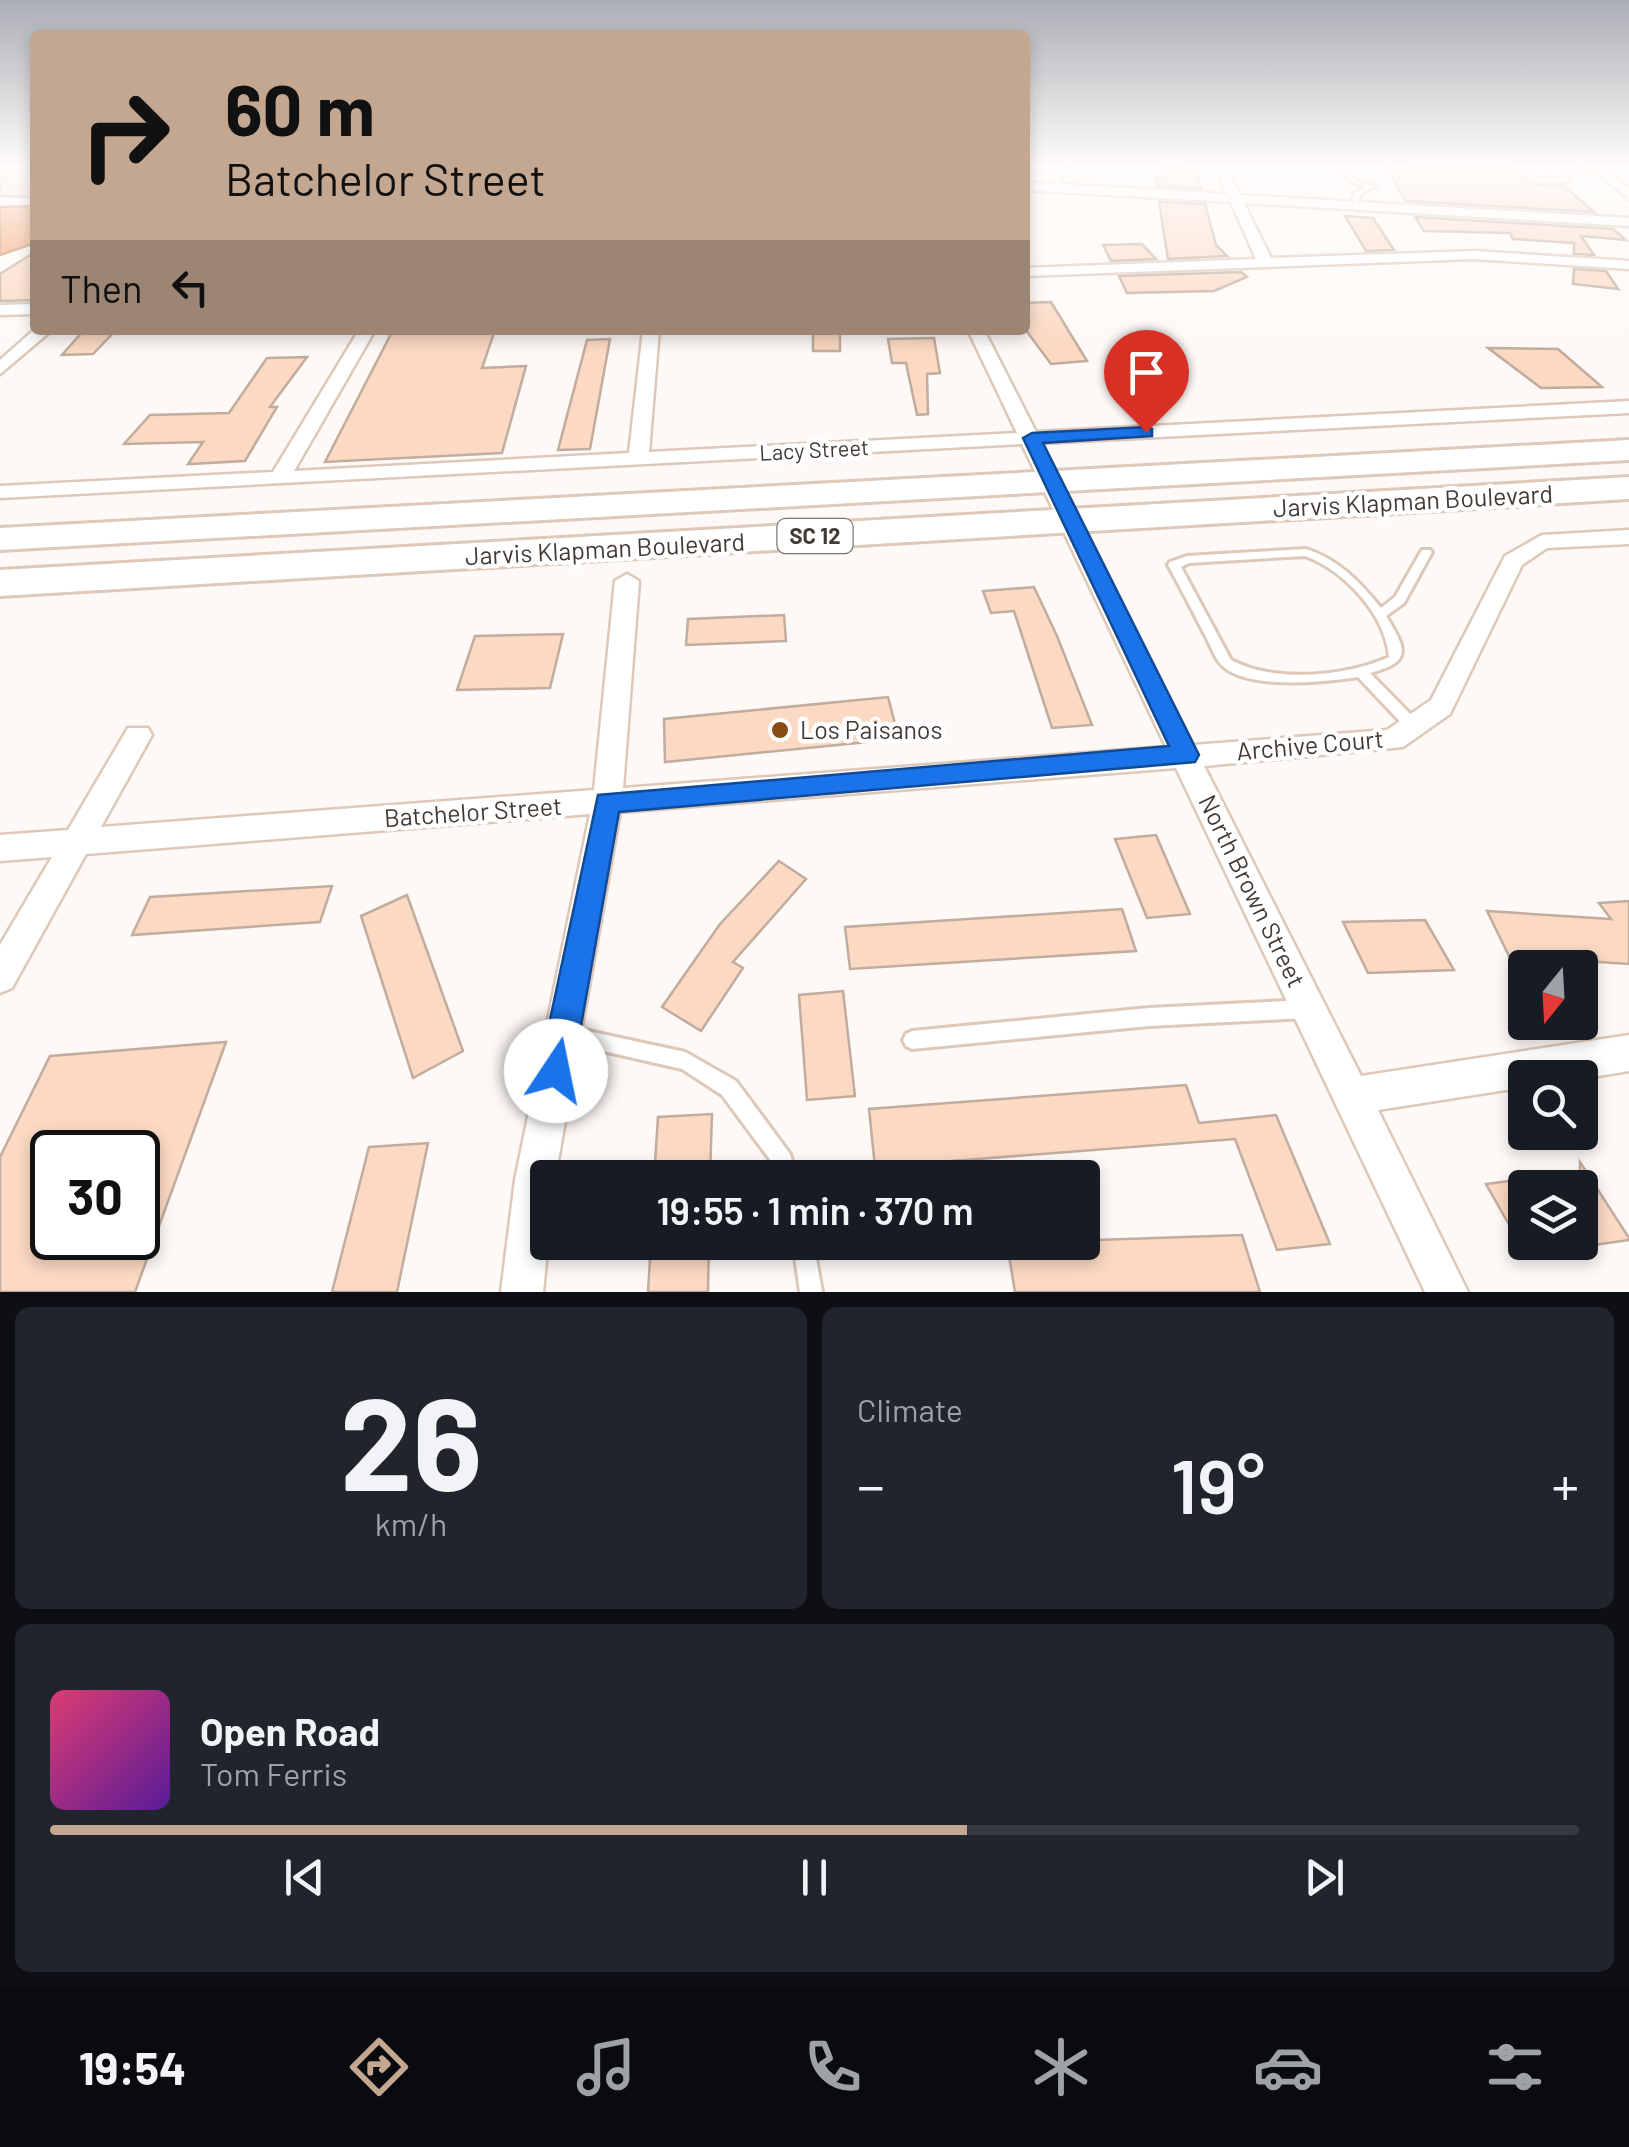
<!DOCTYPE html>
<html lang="en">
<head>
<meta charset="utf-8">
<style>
  body { margin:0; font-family:Barlow,sans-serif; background:#20242c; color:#f1f3f6; height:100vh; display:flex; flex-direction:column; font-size:38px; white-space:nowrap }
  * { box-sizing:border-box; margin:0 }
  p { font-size:32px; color:#9ea1a6 }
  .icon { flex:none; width:55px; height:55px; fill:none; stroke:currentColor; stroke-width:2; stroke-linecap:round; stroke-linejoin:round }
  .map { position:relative; height:1292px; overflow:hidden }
  .side { display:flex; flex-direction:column; gap:15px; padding:15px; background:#0d0f14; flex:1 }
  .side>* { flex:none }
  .hud { position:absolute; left:30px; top:30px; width:1000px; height:305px; border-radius:10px; box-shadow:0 5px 15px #0003; background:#c3a790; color:#111; overflow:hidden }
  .needle { width:65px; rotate:198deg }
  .buttons { position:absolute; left:1508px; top:950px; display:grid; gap:20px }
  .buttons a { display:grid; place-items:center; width:90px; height:90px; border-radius:10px; background:#171b24; box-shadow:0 5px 15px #0003; font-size:50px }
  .speed { position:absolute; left:30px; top:1130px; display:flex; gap:20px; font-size:50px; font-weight:700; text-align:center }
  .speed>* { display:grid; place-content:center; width:130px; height:130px; border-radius:50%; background:#171b24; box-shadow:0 5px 15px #0003; line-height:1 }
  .speed .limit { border:5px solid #111; border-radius:15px; background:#fff; color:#111 }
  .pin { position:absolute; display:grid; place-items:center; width:85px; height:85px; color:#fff; margin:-102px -42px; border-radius:50% 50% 50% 0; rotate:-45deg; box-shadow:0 0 10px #0007 }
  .pin .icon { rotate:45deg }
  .me { position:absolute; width:110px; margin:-55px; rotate:11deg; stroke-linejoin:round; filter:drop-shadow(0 0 8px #0008) }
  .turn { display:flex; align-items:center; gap:35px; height:210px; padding:0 30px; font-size:45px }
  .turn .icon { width:130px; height:130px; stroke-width:2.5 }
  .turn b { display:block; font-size:70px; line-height:85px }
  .then { display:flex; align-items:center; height:95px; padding:0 30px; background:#0003; gap:20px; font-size:38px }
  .big { font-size:75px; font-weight:600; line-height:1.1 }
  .side .card { flex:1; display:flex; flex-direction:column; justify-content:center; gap:15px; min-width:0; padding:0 35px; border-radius:15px; background:#20242c }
  .side .dial { align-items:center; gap:0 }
  .dial b { font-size:130px; line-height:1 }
  .song { display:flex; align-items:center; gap:30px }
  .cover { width:120px; height:120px; border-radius:15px; background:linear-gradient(135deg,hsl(340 70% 55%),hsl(270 70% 35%)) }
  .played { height:10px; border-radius:5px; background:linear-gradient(90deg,#c3a790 60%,#363941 60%) }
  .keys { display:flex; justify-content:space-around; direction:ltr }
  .heat { display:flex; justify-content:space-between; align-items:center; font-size:55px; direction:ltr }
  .side .tiles { flex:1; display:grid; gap:15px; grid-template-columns:1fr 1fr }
  .card:last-child { grid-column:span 2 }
  .trip { position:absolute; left:530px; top:1160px; width:570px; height:100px; border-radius:10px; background:#171b24; box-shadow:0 5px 15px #0003; font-weight:600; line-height:100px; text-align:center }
  .tab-bar { display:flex; height:160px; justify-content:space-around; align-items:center; background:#090b0e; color:#9ea1a6 }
  .tab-bar .icon { width:70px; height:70px }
  .tab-bar .on { color:#c3a790 }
  .tab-bar b { font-size:45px; color:#f1f3f6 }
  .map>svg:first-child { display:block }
</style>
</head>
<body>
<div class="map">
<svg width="1629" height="1292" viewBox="0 0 1629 1292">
  <rect width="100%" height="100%" fill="#fef9f6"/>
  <!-- water -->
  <path fill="#f1a269" stroke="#bd8359" stroke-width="2.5" d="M35,206V243L0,255V207Z"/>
  <!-- building -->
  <path fill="#fbd9c3" stroke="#c1ac9e" stroke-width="2.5" fill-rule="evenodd" d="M0,165H35V197L0,196Z
    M1385,165L1509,168L1532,184L1564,186L1594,212L1406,201Z
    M1164,168L1196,169L1201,189L1157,186L1155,176L1168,177Z
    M1159,202L1205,204L1216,245L1227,256L1168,259Z
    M1345,216L1373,218L1394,250L1366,251Z
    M1415,217L1613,229L1626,240L1581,236L1594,255L1574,254V243L1513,239L1510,233L1424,231Z
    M1142,244L1156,259L1111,261L1103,245Z
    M35,252V300L0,301V274Z
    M1574,269L1606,271L1618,289L1573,284Z
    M1241,272L1247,277L1214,291L1127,293L1119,276Z
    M1051,302L1087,361L1051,364L1025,329V303Z
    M84,330H116L93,354L62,355Z
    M393,330H495L482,368L526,366L502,453L325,462Z
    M813,330H840V351H813Z
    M934,338L940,373L927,374L928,414L917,415L906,363H892L888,339Z
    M610,339L590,449L558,450L587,340Z
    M1488,348L1558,349L1602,387L1541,388Z
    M307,357L270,407H277L245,461L188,464L203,442L124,444L150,415L229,413L267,358Z
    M1034,587L1057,636L1092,725L1052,728L1014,611L991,613L983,591Z
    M784,615L786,641L686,645L688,619Z
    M563,634L550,688L457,690L475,636Z
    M888,697L899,739L665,762L664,719Z
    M1156,835L1190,914L1147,918L1115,839Z
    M779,861L806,879L733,962L743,968L701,1031L662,1007L720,924Z
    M332,886L320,922L132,935L150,897Z
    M407,895L463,1051L413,1078L361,916Z
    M1629,901V964L1509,956L1487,911L1611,919L1599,903Z
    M1122,909L1136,951L850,969L845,927Z
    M1425,920L1454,970L1368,973L1343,922Z
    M843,991L855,1096L807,1100L799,995Z
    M226,1042L135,1292H0V1157L50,1056ZM52,1152H138V1238H52Z
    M1186,1085L1199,1123L1276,1115L1330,1244L1277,1250L1235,1139L875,1167L869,1109Z
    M712,1114L710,1178H654L658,1117Z
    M428,1143L397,1292H332L369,1147Z
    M1580,1162L1629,1238V1240L1580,1247Z
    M1525,1179V1253L1486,1184Z
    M1242,1235L1260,1292H1015L1007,1243Z
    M651,1242H709L708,1292H648Z"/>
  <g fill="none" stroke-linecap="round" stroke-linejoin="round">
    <defs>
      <path id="service" d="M1062,165H1071L1062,170L1060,187L1055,188L1056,169Z
        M1339,165H1345L1354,180L1375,186L1360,195L1357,206L1352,205L1354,194L1366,186L1350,182Z
        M1514,165L1537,178L1559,179L1542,165L1602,170L1599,172L1554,169L1567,180V182L1534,181L1513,168Z
        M1306,549C1338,559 1360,582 1381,608L1395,597L1422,550H1430L1432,552L1404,603L1386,616C1407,650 1412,662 1370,673L1418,722L1420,726L1418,730H1408L1358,677C1326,682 1242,691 1220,663C1214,656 1210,644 1205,635C1193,612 1181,588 1168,565L1170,562L1187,556ZM1305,556C1344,570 1386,615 1389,657C1345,677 1274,683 1231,660L1181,567L1189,563Z
        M1307,1000L1313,1003L1316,1009L1313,1015L1307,1018L1149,1026L912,1049L906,1046L903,1040L906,1034L912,1031L1149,1008Z
        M565,1026L685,1052L736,1081L790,1154L797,1178H777L774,1165L722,1095L682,1069L559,1041L556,1035L559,1029Z
        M793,1242H813L822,1292H800Z"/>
      <path id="minor" d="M1214,165H1226L1240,195L1629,218V226L1244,203L1271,258L1474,251L1629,261V269L1474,259L1025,276V268L1256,259L1231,202L1025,190V182L1227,194Z
        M1587,165H1601L1629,189V199Z
        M35,304V314L0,315V305Z
        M35,329L52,330L0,374V360Z
        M359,330H375L294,471L629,453L643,330H659L649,452L1017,433L968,330H984L1036,432L1629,401V413L1041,443L1193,745L1387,730L1431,700L1505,556L1542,535L1629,530V544L1547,548L1522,565L1450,714L1403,747L1204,766L1361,1076L1629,1035V1071L1580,1079L1525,1078V1087L1378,1110L1468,1292H1425L1176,768L620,812L555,1178H548V1242L543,1292H501L515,1180L590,814L86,854L12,988L0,993V945L52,857L0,861V835L68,830L128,728H148L152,735L101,827L594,790L615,581L627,574L639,581L623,788L1166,747L1022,444L0,498V486L273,472Z"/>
      <path id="trunk" d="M1629,440V460L0,550V528Z
        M1629,477V499L0,596V570Z"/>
    </defs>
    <!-- service casing -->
    <use href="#service" stroke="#ddc8b9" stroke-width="6"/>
    <!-- minor casing -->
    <use href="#minor" stroke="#ddc8b9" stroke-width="5"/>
    <!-- trunk casing -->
    <use href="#trunk" stroke="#ddc8b9" stroke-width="6"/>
    <!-- service -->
    <use href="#service" fill="#fff" fill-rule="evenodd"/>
    <!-- minor -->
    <use href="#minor" fill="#fff" fill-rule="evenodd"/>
    <!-- trunk -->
    <use href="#trunk" fill="#fff" fill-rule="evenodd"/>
  </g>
  <!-- sky -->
  <linearGradient id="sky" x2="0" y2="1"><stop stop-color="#abadb5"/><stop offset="0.48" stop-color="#fffcfb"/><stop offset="1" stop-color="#fffcfb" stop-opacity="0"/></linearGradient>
  <rect width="1629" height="346" fill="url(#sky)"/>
  <!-- route -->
  <path fill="#1a73e8" stroke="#114b97" stroke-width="2.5" d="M1146,427L1152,429V436L1043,443L1199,755L1195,762L619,812L573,1071L568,1083L556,1088L544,1083L539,1071L598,795L1169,746L1023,438L1032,433Z"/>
  <!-- markers -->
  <circle fill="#8a4a13" stroke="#fff" stroke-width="4" cx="780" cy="730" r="10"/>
  <g text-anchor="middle" stroke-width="9" stroke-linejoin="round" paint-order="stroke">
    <!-- far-street labels -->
    <g font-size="22" fill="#433a34" stroke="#fff">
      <text transform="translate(814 450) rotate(-3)" y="8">Lacy Street</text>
    </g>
    <!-- shield labels -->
    <rect fill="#fff" stroke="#7b7571" stroke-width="2.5" x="777.5" y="519" width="75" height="34" rx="8"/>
    <g font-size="22" font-weight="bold" fill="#433a34">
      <text x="815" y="544">SC 12</text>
    </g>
    <!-- street labels -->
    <g font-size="25" fill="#433a34" stroke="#fff">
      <text transform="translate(1413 501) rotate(-3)" y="9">Jarvis Klapman Boulevard</text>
      <text transform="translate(605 549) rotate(-3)" y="9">Jarvis Klapman Boulevard</text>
      <text transform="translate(1310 745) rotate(-5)" y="9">Archive Court</text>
      <text transform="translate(473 812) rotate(-4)" y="9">Batchelor Street</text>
      <text transform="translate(1252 891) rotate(64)" y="9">North Brown Street</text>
    </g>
    <!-- poi labels -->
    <g font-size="25" fill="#433a34" stroke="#fff" text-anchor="start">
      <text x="800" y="739">Los Paisanos</text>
    </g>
  </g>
</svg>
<div class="buttons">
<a><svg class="needle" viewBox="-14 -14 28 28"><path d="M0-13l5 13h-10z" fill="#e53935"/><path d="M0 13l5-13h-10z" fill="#9ea1a6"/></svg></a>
<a><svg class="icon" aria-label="search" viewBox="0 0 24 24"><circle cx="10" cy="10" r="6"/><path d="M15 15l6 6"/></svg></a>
<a><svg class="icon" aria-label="layers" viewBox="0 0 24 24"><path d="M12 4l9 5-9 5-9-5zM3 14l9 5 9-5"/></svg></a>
</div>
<div class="speed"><div class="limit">30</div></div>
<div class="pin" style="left:1146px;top:432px;background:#d93025"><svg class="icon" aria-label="arrive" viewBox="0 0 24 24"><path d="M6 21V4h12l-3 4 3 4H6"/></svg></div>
<svg class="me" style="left:556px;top:1071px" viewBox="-20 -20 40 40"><circle r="19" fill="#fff"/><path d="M0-13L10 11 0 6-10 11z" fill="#1a73e8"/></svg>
<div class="trip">19:55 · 1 min · 370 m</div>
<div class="hud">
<div class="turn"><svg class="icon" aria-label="right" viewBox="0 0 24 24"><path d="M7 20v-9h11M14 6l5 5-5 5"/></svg><div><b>60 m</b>Batchelor Street</div></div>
<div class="then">Then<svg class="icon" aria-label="left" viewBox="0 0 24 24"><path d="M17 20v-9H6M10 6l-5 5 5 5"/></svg></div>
</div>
</div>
<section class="side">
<div class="tiles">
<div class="card dial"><b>26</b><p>km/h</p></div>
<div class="card"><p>Climate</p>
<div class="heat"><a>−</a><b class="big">19°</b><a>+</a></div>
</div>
<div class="card">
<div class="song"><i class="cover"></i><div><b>Open Road</b><p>Tom Ferris</p></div></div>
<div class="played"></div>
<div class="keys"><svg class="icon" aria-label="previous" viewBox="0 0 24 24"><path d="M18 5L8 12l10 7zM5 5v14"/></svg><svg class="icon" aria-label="pause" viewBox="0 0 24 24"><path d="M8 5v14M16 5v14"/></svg><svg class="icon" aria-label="next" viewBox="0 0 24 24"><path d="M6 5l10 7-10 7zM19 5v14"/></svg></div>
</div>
</div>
</section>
<nav class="tab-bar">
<b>19:54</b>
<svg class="icon on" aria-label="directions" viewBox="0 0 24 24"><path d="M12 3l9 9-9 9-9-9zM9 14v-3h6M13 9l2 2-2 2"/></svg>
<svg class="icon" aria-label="music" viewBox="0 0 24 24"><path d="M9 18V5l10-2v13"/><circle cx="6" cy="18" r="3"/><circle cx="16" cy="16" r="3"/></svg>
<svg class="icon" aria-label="phone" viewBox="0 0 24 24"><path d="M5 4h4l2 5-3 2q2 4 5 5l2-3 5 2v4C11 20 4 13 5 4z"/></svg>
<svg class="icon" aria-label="climate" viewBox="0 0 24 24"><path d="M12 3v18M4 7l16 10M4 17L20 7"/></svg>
<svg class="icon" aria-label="car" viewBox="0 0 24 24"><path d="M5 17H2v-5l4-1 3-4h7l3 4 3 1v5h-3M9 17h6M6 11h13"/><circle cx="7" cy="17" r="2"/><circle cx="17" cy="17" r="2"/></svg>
<svg class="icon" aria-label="filters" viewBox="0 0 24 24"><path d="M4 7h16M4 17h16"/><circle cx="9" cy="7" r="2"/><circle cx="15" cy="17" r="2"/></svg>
</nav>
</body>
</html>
